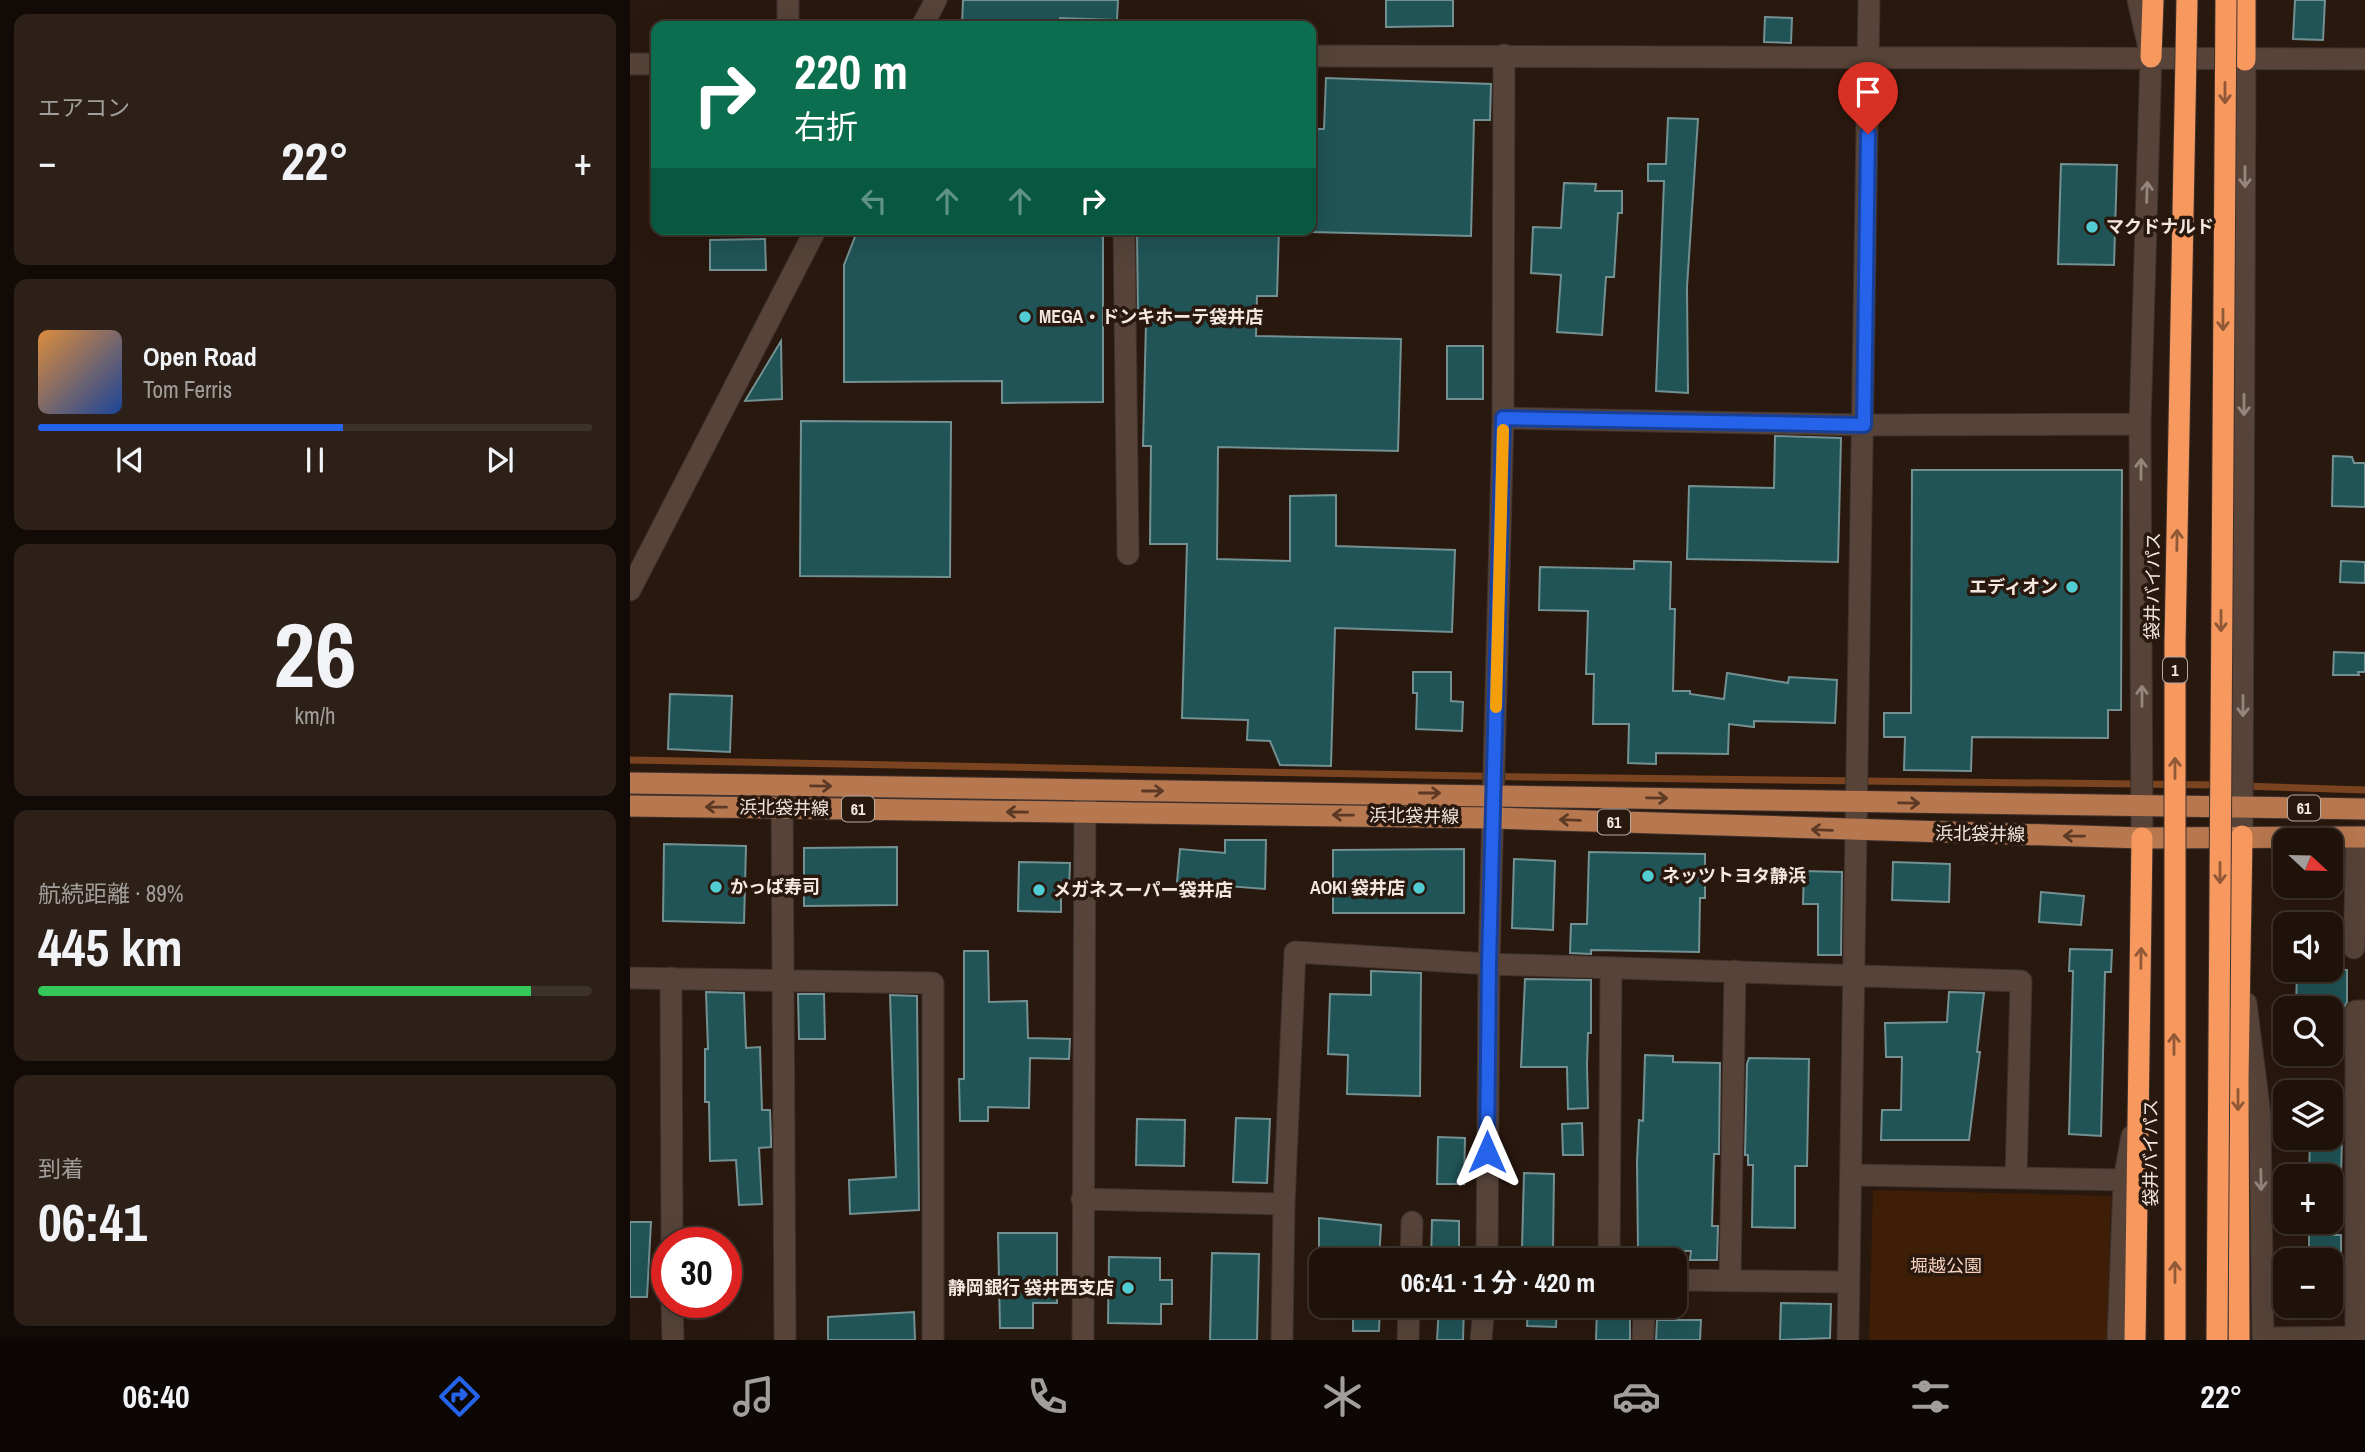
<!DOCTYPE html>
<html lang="ja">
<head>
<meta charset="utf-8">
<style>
  body { margin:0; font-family:"Archivo Narrow","Noto Sans JP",sans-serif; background:#2c2018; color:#f1f3f6; height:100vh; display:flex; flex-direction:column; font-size:26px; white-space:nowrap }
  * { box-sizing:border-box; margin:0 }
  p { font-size:23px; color:#a19e9c }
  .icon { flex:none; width:38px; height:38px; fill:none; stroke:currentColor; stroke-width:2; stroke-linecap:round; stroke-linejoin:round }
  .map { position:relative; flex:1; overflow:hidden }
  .drawer { display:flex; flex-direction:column; gap:14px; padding:14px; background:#110a06; width:630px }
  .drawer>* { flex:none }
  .guide { position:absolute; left:21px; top:21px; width:665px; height:214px; border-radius:14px; box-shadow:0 7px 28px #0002,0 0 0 2px #3c322b; background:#0b6e4f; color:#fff; overflow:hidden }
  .needle { width:46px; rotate:112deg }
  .controls { position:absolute; left:1643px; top:828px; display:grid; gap:14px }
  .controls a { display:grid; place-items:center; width:70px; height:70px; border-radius:14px; background:#1f120a; box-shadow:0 7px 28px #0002,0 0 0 2px #3c322b; font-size:35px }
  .speed { position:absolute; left:21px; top:1227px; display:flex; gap:14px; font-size:35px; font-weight:700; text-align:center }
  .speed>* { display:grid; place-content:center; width:91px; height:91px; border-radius:50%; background:#1f120a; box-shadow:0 7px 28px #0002,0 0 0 2px #3c322b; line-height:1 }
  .speed .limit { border:10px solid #d22; background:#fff; color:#111 }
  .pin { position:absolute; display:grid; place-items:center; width:60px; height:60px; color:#fff; margin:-72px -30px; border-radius:50% 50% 50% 0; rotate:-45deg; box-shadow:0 0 7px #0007 }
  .pin .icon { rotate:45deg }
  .me { position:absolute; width:77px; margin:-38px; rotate:0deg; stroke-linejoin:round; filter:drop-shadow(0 0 5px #0008) }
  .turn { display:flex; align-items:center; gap:24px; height:147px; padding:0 28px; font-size:32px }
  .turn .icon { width:91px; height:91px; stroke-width:2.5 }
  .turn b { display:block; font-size:49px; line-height:60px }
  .lanes { display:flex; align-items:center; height:66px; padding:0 28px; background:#0003; justify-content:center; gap:35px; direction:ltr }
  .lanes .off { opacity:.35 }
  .big { font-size:52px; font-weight:700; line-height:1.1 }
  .drawer .tile { flex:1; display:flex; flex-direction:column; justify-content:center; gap:10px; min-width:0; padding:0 24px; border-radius:14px; background:#2c2018 }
  .drawer .dial { align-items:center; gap:0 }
  .dial b { font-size:91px; line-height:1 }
  .song { display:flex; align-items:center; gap:21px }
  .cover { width:84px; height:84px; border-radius:10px; background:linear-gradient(135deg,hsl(30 70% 55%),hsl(220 70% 35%)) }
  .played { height:7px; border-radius:4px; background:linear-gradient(90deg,#2563eb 55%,#3c322b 55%) }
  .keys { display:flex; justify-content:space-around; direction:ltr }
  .heat { display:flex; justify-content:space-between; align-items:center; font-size:38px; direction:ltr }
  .charge { height:10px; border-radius:5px; background:linear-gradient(90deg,#34c759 89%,#3c322b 0) }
  .trip { position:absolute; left:679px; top:1248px; width:378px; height:70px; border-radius:14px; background:#1f120a; box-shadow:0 7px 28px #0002,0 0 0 2px #3c322b; font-weight:700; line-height:70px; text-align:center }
  .menu { display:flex; height:112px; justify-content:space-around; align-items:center; background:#0c0704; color:#a19e9c }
  .menu .icon { width:49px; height:49px }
  .menu .current { color:#2563eb }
  .menu b { font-size:32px; color:#f1f3f6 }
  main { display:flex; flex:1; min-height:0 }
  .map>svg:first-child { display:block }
</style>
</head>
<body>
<main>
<section class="drawer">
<div class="tile"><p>エアコン</p>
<div class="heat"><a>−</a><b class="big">22°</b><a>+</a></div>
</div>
<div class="tile">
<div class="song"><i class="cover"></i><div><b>Open Road</b><p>Tom Ferris</p></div></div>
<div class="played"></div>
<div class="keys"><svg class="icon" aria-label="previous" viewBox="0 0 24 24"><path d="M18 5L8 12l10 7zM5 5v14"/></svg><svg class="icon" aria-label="pause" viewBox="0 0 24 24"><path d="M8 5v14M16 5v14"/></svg><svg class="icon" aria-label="next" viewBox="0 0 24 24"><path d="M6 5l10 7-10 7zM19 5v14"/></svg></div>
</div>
<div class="tile dial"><b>26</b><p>km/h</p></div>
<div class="tile"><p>航続距離 · 89%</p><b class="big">445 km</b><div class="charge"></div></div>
<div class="tile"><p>到着</p><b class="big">06:41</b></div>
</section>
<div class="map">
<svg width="1735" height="1340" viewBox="0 0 1735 1340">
  <rect width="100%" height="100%" fill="#29180e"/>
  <!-- green -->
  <path fill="#3f1e08" d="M1243,1190L1481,1196L1477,1340H1239Z"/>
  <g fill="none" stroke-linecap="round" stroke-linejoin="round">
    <!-- stream -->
    <path stroke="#7b4420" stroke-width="7" d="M0,760L897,777L1587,785
      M1613,786L1735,790"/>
  </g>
  <!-- building -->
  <path fill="#205457" stroke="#739092" stroke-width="2" d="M333,0H488L487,20L430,18V26H332Z
    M756,0H823V26L756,27Z
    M1665,0H1695L1693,40L1663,39Z
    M1135,17L1162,18L1161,43L1134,42Z
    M696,78L861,84L860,120H844L841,236L681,232V129H694Z
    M1038,118L1068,119L1057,287L1058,393L1026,391L1034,181H1018V164H1036Z
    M1431,164L1487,165L1484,265L1428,264Z
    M934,183L966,184L965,191H992V213H988L984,277H976L972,335L927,332L931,275L901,273L903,227L931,228Z
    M228,229H473V402L372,403V381L214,382V265Z
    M507,229H649L647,296H627L626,336L771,339L768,451L588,447L587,559L660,561V496L706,495V546L825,550L822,632L705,628L701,766L650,765L640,741L617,740L618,720L552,718L557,544H520L521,446H513L516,322H508Z
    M135,239L136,270H80V240Z
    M151,341L152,399L115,401Z
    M817,346H853V399H817Z
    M171,421L321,422L320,577L170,576Z
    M1145,436L1211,438L1208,562L1057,559L1059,486L1144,488Z
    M1703,456L1722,457L1724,463H1735V507L1702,506Z
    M1282,470H1492L1491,710H1478V738L1342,737L1341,771L1274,770L1275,737H1254V713H1281Z
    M1004,561L1041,562L1040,609H1045L1043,691H1060V694L1094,699L1097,673L1158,683L1159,677L1207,680L1205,723L1124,721V727L1099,724L1098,754L1026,753V764L998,763L999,724H963L964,674H956L958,611L909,610L910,567L1004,569Z
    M1711,561L1735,562V583L1710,582Z
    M1704,652L1735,653V672H1728L1729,675H1703Z
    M783,672H821V701L833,702L832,731L786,729L787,693H783Z
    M40,694L102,696L100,752L38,749Z
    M595,840H636L635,889L547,882L550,849L595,853Z
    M34,844L116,846L114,923L33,921Z
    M267,847V905L174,906V848Z
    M834,849V913H703V850Z
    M959,852L1075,854V898H1070L1069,952L961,950V954L940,953L941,924H957Z
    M884,859L925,861L923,930L882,928Z
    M389,862L440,863L439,889H431V912L388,911Z
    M1263,862L1320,864L1319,902L1262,900Z
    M1174,871L1212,872L1211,955H1188V904H1173Z
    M1411,892L1454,896L1451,925L1409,922Z
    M1440,949L1482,950L1481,972H1475L1471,1136L1439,1134L1443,971H1439Z
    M334,951H358L359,1002L397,1001L398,1038L440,1039L439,1059L400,1058L399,1108L358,1107V1121H330L329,1079H334Z
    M1667,970H1717V1002L1714,1008H1666Z
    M741,971L791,973L790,1096L717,1094L718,1055L698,1054L700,994L741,995Z
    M895,979L961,980V1033H958L957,1065L958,1108L938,1109L937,1067H891Z
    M76,992L114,993L116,1048L130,1047L132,1110H140L141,1139V1147L129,1148L132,1204L109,1205L106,1160L80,1161L79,1102H75V1049H78Z
    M1319,992L1354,993L1347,1052H1350L1339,1140H1251L1252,1110H1271L1272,1057H1256L1255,1023L1317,1022Z
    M168,994H194L195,1039H169Z
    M260,995L287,996L289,1210L220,1214L219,1180L266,1177Z
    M1015,1055L1043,1056V1062L1090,1063L1089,1154H1084L1082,1226H1088L1087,1260H1060L1061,1251L1008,1250L1007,1161L1009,1120L1013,1121Z
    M1119,1058L1179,1059L1177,1166H1165V1228L1122,1227L1123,1165H1118V1155H1115L1117,1064Z
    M606,1118L640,1119L637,1183L603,1182Z
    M507,1119L555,1120L554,1166L506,1165Z
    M952,1123L953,1155H933L932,1124Z
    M808,1137L835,1138L834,1184H807Z
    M1680,1138H1712L1711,1176H1679Z
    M894,1173L924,1174L923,1248L892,1247Z
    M689,1218L751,1225L749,1260H725V1252L689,1250Z
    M802,1220L829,1221V1260H801Z
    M0,1222H21L17,1297H0Z
    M368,1233H427V1303H403V1328H370Z
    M1679,1235H1711V1260H1679Z
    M582,1253L629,1254L627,1340H580Z
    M479,1257L530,1258V1280H542V1304H531V1324L478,1323Z
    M1151,1303L1201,1304L1200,1338L1150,1340Z
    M723,1306H750L749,1331H723Z
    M809,1306H834L833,1340H807Z
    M898,1306H927L926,1327L897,1326Z
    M967,1306H994V1319H1000V1340H966Z
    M284,1312L285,1340H198V1317Z
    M1027,1320H1071L1070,1340H1026Z"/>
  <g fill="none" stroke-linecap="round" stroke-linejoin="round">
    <defs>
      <path id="minor" d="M1508,0L1521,57L1510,424L1512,838
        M158,26V0
        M292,26L306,0
        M681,56L1735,59
        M0,64H26
        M494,229L498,554
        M873,418L1233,425L1510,424
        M0,590L186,229
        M152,790L155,1340
        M1612,836L1615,60
        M1724,948L1727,837
        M0,978L303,983V1340
        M41,978L42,1242
        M1616,1003L1630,1115L1633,1340
        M1223,1175L1494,1180
        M452,1199L654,1204
        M781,1260L782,1222
        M857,1260L859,964L873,418L874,55
        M979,1260L981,968
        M1045,1280L1219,1282
        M1100,1281L1105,971
        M42,1302L43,1340
        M1633,1338L1735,1337
        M453,1340L455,790
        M652,1340L654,1204L665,952L859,964L1391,981L1386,1178
        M778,1340L779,1306
        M851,1340L854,1306
        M1013,1340L1014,1306
        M1218,1340L1239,0
        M1488,1340L1494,1180L1502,1136
        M1726,1340V1011H1735"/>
      <path id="major" d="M0,783L1735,809
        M0,806L863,818L1512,838L1735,837"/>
      <path id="highway" d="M1615,0V60
        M1521,57L1523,0
        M1505,1340L1512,838
        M1609,1340L1608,1078L1612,836"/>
    </defs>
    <!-- minor casing -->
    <use href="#minor" stroke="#3e312d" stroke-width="23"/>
    <!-- major casing -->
    <use href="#major" stroke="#3e312d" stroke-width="23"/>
    <!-- highway casing -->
    <use href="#highway" stroke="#3e312d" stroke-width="23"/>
    <!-- minor -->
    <use href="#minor" stroke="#574338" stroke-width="21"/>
    <!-- major -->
    <use href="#major" stroke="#b7774f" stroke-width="21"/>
    <!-- highway -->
    <use href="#highway" stroke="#f7995e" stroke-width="21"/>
    <defs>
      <path id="highway-bridge" d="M1545,1340V643L1557,0
        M1587,1340L1596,0"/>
    </defs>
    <!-- highway-bridge casing -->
    <use href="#highway-bridge" stroke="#3e312d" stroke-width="23" stroke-linecap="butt"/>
    <!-- highway-bridge -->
    <use href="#highway-bridge" stroke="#f7995e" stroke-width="21"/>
  </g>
  <!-- one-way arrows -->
  <defs><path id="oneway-shaft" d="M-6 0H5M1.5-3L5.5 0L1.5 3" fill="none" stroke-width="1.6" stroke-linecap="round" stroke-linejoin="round" transform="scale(1.75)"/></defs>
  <g stroke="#905836">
    <use href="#oneway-shaft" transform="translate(1595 93) rotate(90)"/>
    <use href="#oneway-shaft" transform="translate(1593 320) rotate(90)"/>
    <use href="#oneway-shaft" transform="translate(1547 540) rotate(-89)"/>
    <use href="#oneway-shaft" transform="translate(1591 621) rotate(90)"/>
    <use href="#oneway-shaft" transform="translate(1545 768) rotate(-90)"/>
    <use href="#oneway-shaft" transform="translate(1590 873) rotate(90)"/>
    <use href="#oneway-shaft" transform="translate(1511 958) rotate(-89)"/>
    <use href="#oneway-shaft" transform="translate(1544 1044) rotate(-90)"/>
    <use href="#oneway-shaft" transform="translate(1608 1100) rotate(90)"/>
    <use href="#oneway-shaft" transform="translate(1545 1272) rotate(-90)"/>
  </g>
  <g stroke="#95857b">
    <use href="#oneway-shaft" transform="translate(1615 177) rotate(90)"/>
    <use href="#oneway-shaft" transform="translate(1517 192) rotate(-88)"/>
    <use href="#oneway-shaft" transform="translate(1614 405) rotate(90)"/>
    <use href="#oneway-shaft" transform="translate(1511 469) rotate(-90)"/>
    <use href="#oneway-shaft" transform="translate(1512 696) rotate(-90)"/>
    <use href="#oneway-shaft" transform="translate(1613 706) rotate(90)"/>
    <use href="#oneway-shaft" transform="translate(1631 1180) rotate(89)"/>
  </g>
  <g stroke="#5b3925">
    <use href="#oneway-shaft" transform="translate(191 786) rotate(1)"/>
    <use href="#oneway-shaft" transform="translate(523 791)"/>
    <use href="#oneway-shaft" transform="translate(800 793)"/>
    <use href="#oneway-shaft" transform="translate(1027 798) rotate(1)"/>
    <use href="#oneway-shaft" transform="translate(1279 803) rotate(1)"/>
    <use href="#oneway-shaft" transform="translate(86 807) rotate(-179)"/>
    <use href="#oneway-shaft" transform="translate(387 812) rotate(-179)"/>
    <use href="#oneway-shaft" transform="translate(713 815) rotate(-179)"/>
    <use href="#oneway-shaft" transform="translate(940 820) rotate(-178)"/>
    <use href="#oneway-shaft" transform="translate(1192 830) rotate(-178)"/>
    <use href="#oneway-shaft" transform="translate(1444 836) rotate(-179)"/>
  </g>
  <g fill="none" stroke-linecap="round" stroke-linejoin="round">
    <defs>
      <path id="route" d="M857,1152L859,964L873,418L1234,425L1238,134"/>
    </defs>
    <!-- route casing -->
    <use href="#route" stroke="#184099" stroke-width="18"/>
    <!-- route -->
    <use href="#route" stroke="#2563eb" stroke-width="12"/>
    <!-- slow -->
    <path stroke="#f59e0b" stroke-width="12" d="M866,707L873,430"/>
  </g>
  <!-- markers -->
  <g fill="#51ccd3" stroke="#29180e" stroke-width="2.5">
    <circle cx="1462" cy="227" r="7"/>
    <circle cx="395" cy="317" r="7"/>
    <circle cx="1442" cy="587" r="7"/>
    <circle cx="1018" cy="876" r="7"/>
    <circle cx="86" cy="887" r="7"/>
    <circle cx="789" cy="888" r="7"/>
    <circle cx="409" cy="890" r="7"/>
    <circle cx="498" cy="1288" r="7"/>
  </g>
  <g text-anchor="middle" stroke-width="7" stroke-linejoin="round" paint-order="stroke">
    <!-- shield labels -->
    <g fill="#29180e" stroke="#b6a9a1" stroke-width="2">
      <rect x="1533" y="657.5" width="24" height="25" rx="5"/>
      <rect x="1658" y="795.5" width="32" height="25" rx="5"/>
      <rect x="212" y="796.5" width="32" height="25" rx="5"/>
      <rect x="968" y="809.5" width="32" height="25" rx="5"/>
    </g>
    <g font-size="16" font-weight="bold" fill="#f3e7e0">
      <text x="1545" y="676">1</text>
      <text x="1674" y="814">61</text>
      <text x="228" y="815">61</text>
      <text x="984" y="828">61</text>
    </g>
    <!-- poi labels -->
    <g font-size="18" font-weight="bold" fill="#f3e7e0" stroke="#29180e" text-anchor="start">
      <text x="1476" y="233">マクドナルド</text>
      <text x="409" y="323">MEGA・ドンキホーテ袋井店</text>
      <text x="1428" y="593" text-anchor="end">エディオン</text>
      <text x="1032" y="882">ネッツトヨタ静浜</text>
      <text x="100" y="893">かっぱ寿司</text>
      <text x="775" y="894" text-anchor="end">AOKI 袋井店</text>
      <text x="423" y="896">メガネスーパー袋井店</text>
      <text x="484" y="1294" text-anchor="end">静岡銀行 袋井西支店</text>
    </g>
    <!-- street labels -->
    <g font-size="18" fill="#f3e7e0" stroke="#29180e">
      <text transform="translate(1523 586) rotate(-89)" y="6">袋井バイパス</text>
      <text transform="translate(154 808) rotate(1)" y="6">浜北袋井線</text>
      <text transform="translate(784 816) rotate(1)" y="6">浜北袋井線</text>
      <text transform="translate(1350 834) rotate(1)" y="6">浜北袋井線</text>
      <text transform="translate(1521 1153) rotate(-90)" y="6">袋井バイパス</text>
    </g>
    <!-- park labels -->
    <g font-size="18" fill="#f7d3bf" stroke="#29180e">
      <text x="1316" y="1272">堀越公園</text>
    </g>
  </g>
</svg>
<div class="controls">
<a><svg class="needle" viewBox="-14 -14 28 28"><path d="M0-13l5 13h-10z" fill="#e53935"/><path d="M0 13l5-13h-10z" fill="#a19e9c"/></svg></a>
<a><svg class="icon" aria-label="sound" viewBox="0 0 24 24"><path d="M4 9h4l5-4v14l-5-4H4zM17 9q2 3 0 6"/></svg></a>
<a><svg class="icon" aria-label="search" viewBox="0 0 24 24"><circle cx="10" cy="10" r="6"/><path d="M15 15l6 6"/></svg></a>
<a><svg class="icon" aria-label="layers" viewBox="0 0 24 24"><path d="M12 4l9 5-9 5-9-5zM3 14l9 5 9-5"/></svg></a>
<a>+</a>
<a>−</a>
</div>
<div class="speed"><div class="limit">30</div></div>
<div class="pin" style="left:1238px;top:134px;background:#d93025"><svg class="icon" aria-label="arrive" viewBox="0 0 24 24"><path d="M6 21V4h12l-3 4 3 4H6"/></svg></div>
<svg class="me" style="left:857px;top:1152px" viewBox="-20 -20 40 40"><path d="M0-17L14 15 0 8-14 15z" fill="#2563eb" stroke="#fff" stroke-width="4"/></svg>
<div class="trip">06:41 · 1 分 · 420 m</div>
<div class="guide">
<div class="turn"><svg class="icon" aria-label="right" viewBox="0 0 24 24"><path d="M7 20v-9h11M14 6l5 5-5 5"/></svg><div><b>220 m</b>右折</div></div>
<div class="lanes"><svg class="icon off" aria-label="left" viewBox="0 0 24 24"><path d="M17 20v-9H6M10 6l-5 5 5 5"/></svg><svg class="icon off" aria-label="ahead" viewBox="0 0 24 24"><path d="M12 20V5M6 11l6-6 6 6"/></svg><svg class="icon off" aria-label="ahead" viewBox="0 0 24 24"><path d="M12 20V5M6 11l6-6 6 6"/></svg><svg class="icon" aria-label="right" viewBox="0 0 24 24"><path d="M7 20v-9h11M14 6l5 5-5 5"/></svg></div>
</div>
</div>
</main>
<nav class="menu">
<b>06:40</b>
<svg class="icon current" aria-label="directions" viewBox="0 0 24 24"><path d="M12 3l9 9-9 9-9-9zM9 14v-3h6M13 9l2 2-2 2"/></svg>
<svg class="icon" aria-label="music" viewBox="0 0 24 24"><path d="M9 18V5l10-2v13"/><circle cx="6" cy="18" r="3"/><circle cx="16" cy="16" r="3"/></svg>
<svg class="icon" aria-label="phone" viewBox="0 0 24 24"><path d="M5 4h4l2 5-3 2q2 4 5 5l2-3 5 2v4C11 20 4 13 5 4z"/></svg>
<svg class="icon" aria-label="climate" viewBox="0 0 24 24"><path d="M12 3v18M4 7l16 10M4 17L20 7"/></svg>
<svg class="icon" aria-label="car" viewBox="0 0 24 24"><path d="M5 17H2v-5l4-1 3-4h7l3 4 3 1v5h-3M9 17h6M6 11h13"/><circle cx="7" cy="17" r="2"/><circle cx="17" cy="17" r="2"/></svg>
<svg class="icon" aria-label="filters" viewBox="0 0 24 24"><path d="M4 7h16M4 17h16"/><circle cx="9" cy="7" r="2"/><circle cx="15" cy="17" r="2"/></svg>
<b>22°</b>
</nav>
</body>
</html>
